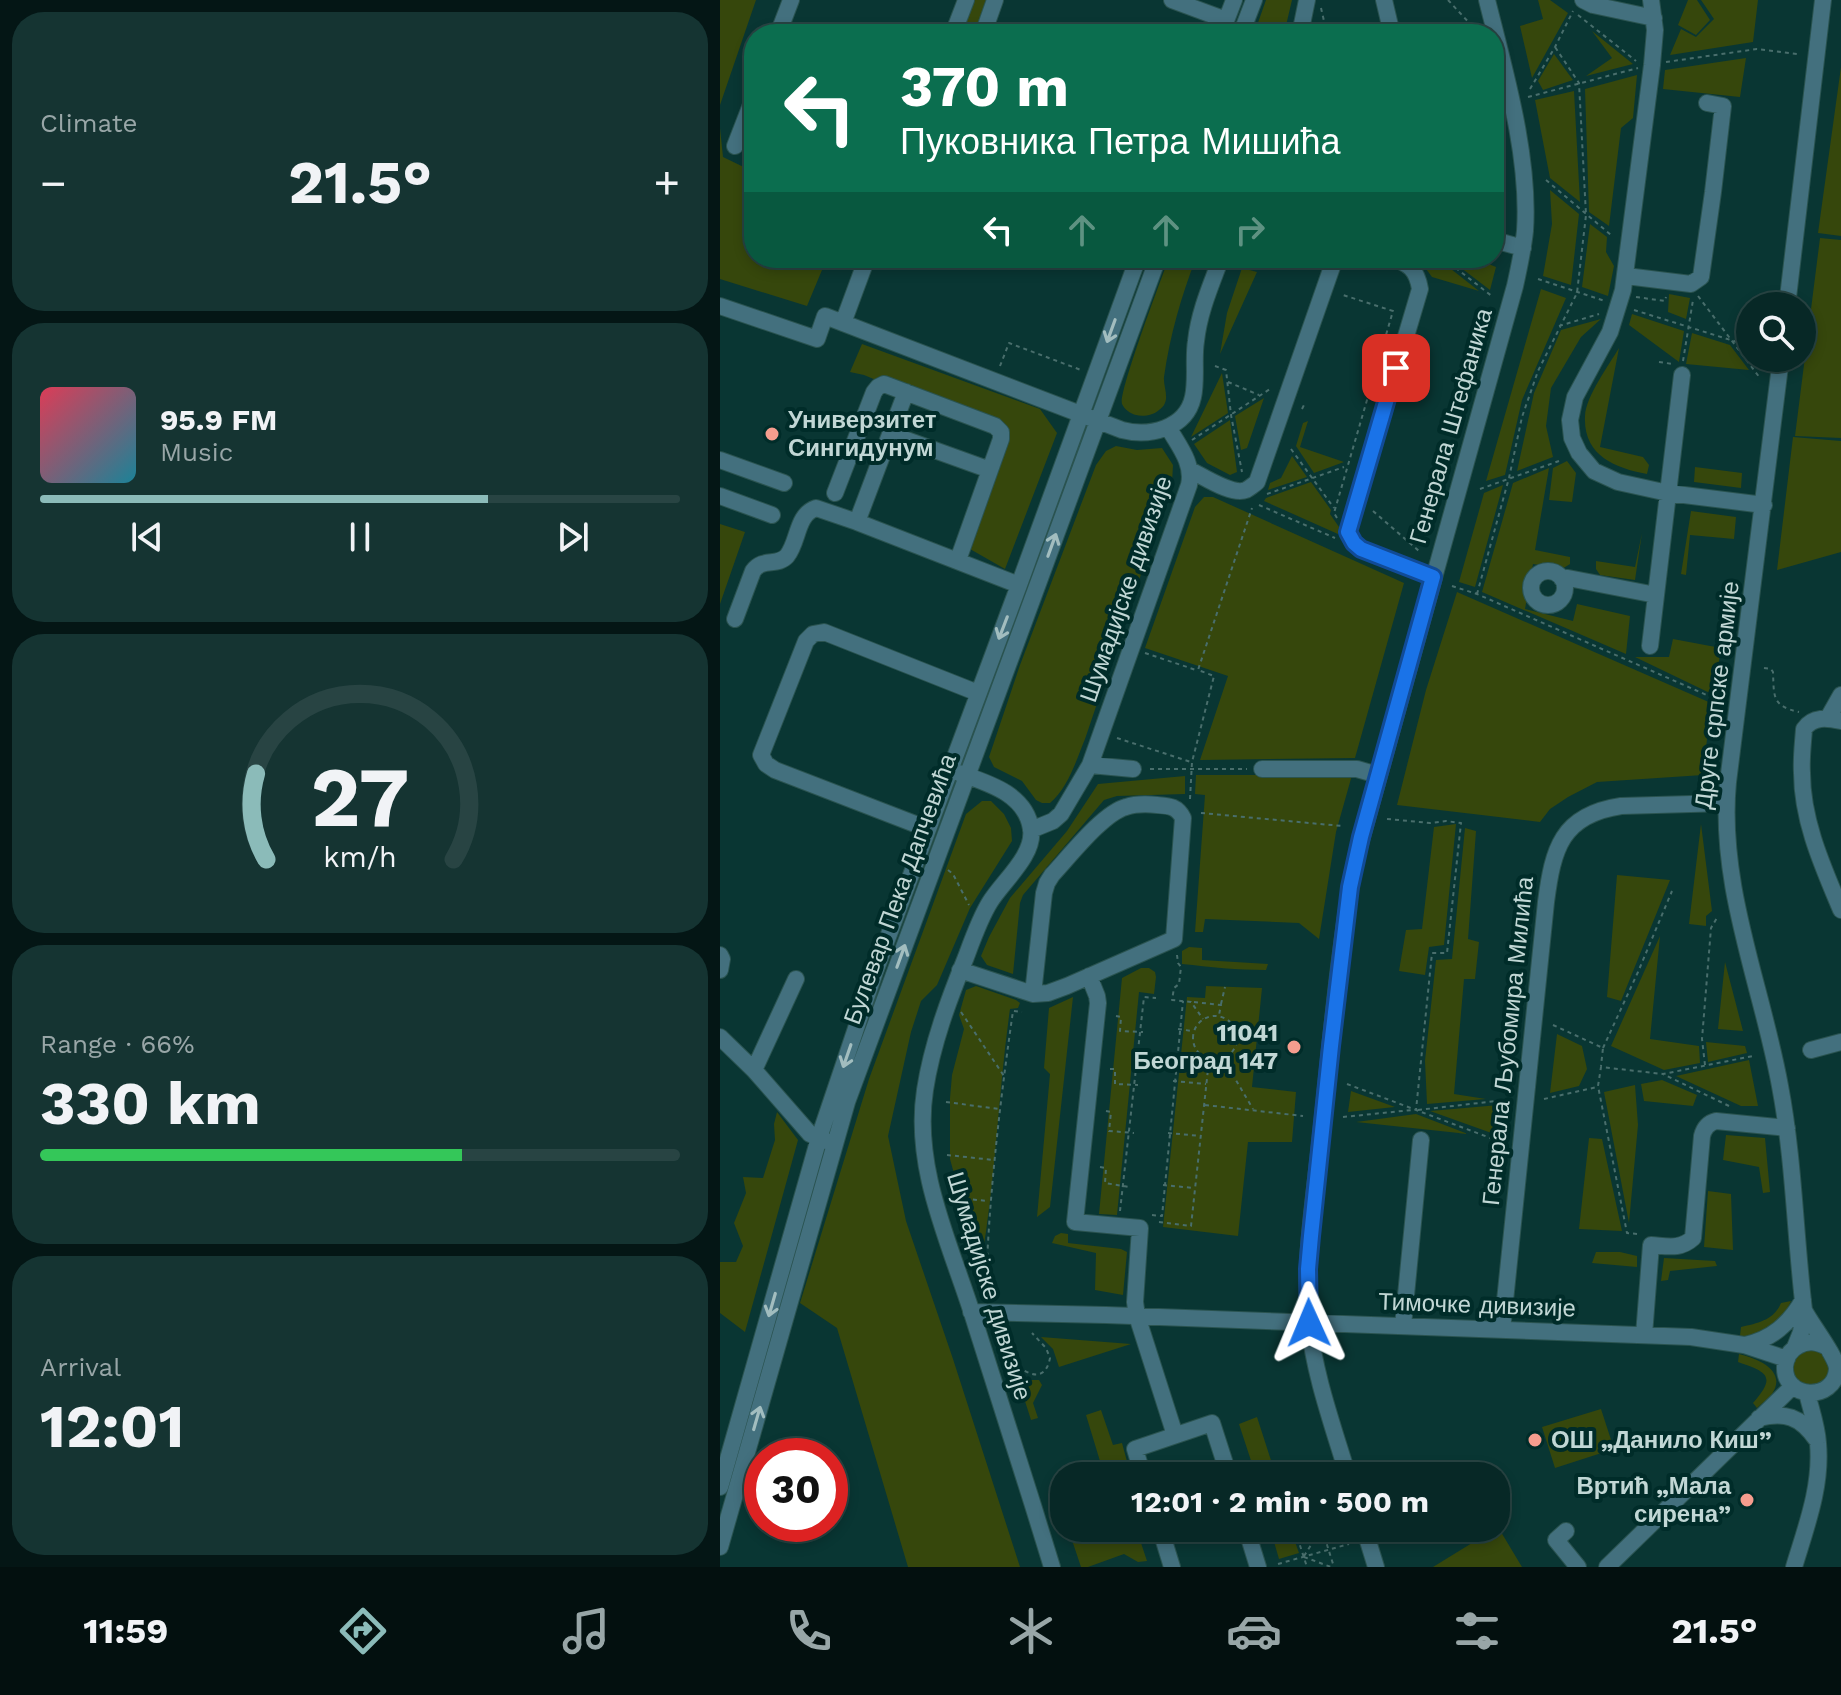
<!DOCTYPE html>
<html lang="en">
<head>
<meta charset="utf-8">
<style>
  body { margin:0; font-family:"Work Sans",sans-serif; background:#153432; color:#f1f3f6; height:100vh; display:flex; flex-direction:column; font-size:30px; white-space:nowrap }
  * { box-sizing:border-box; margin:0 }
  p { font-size:26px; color:#98a6a7 }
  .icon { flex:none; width:44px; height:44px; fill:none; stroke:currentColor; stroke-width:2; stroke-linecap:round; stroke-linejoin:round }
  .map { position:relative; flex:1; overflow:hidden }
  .sheet { display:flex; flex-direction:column; gap:12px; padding:12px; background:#041615; width:720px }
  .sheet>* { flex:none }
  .banner { position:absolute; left:24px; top:24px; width:760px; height:244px; border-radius:32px; box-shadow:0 4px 12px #0003,0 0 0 2px #284443; background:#0b6e4f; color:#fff; overflow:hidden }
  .fabs { position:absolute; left:1016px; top:292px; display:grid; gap:16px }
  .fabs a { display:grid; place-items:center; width:80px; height:80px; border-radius:50%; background:#072826; box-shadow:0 4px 12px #0003,0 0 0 2px #284443; font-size:40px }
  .speed { position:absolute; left:24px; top:1438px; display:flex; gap:16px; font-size:40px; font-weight:700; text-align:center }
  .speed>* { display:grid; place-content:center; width:104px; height:104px; border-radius:50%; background:#072826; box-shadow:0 4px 12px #0003,0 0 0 2px #284443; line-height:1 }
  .speed .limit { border:12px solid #d22; background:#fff; color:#111 }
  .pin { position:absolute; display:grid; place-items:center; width:68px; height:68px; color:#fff; margin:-34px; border-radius:16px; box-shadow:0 4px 12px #0006 }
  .me { position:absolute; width:88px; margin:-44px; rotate:359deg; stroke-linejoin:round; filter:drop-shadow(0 0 6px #0008) }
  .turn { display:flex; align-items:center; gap:28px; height:168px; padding:0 24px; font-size:36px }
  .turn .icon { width:104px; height:104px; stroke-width:2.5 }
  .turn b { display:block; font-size:56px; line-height:68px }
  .lanes { display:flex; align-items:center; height:76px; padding:0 24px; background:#0003; justify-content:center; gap:40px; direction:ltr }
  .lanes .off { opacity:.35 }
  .big { font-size:60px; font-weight:700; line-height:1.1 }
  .sheet .card { flex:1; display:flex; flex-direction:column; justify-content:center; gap:12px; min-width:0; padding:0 28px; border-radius:32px; background:#153432 }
  .sheet .dial { align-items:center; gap:0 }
  .dial svg { height:208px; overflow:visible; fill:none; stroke:#284443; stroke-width:7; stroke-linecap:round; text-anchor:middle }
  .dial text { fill:#f1f3f6; stroke:none }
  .song { display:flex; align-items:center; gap:24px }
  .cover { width:96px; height:96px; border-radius:12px; background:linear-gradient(135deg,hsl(350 70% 55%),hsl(190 70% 35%)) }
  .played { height:8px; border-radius:4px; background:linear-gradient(90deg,#8bbbb9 70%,#284443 70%) }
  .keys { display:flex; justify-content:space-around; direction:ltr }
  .heat { display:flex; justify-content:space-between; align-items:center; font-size:44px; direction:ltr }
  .charge { height:12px; border-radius:6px; background:linear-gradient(90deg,#34c759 66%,#284443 0) }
  .trip { position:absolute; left:330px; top:1462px; width:460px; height:80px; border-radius:32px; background:#072826; box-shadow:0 4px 12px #0003,0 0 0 2px #284443; font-weight:700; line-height:80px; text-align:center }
  .dock { display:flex; height:128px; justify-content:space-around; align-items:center; background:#03100f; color:#98a6a7 }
  .dock .icon { width:56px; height:56px }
  .dock .selected { color:#8bbbb9 }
  .dock b { font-size:36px; color:#f1f3f6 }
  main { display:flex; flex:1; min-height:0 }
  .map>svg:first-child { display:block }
</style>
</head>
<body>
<main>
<section class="sheet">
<div class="card"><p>Climate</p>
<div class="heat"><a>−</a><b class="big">21.5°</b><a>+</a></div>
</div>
<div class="card">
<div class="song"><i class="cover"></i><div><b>95.9 FM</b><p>Music</p></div></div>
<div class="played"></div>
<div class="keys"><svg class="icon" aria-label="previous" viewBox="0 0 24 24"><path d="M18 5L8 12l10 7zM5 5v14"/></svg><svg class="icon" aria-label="pause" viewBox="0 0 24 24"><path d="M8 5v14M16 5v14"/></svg><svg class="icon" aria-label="next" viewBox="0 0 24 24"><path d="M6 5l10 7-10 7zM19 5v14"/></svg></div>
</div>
<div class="card dial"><svg viewBox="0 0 100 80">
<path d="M14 69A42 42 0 1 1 86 69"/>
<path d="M14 69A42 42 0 0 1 10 36" stroke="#8bbbb9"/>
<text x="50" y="56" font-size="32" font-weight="700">27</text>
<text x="50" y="72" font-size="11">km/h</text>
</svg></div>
<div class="card"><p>Range · 66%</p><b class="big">330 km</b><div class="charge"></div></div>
<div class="card"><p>Arrival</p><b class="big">12:01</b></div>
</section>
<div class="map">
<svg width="1121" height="1567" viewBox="0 0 1121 1567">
  <rect width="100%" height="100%" fill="#093633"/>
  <!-- green -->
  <path fill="#36470c" d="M0,0H36L0,105Z
    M246,0H269L256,34H233Z
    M546,0H572L564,34H534Z
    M818,0H830L848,13L812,78L800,26L823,19Z
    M968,0H977L990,20L976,35L958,25Z
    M981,0H1038L1033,42L950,55L961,29L976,37L994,19Z
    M872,31L913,64L866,76L892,58Z
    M834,54L853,80L823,90L818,81Z
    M1026,58L1020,97L943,89L945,70Z
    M1121,67V236L1098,233Z
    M917,75L913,118L901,128L889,226L869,212L865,89Z
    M854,91L860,202L830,178L815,100Z
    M0,128L3,157L34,172V258H107L87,306L0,279Z
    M830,190L859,214L851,285L823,276L832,224Z
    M870,224L887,237L886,252L894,266L888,296L862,287Z
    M1100,238L1121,240V438L1075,436Z
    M449,258H476C461,297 450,335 444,377C443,388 452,401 439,410C434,415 423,417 416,415C411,414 404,409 402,404C398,393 442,277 449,258Z
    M698,258H717L759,291L712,277Z
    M728,258H754L776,267L770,290Z
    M522,268L537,272L500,354L507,313Z
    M821,289L846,298L802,400L785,475L766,481Z
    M949,294L970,298L966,319L948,312Z
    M912,314L964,331L959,362L909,325Z
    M881,319L861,337L831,388L826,426L833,457L797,471L814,393L841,330Z
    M972,333L1010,345L1029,370L966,364Z
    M142,344L320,409L337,433L285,569L243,545L281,432L144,375L130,372Z
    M899,348L880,447L923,457L929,465L927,474C894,468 863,455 865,416C866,396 889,365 899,348Z
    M502,373L508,413L471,437Z
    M544,398L527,448L521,450L515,416Z
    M510,420L517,472L510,475L487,463L474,444Z
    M588,421L580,447L624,462L594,473L576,446L583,423Z
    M1073,437L1121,441V552L1057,570Z
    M396,446L417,450L442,448L453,465L452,483L365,739C356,761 348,788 330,803H322L316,800L302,781L274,767L269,757L300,665L376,465L386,451Z
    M572,456L587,477L548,490L550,483L561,478Z
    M847,461L856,473L852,502L829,500L833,468Z
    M975,467L1022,473L1021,488L974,482Z
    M829,468L815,550L850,557V564L842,569L813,564L805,609L853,621L857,604L910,616L906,654L762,592L793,483Z
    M591,482L611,510L610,514L619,527L618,534L544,501L546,498Z
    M783,485L755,587L739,582L764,493Z
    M484,497H493L684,583L635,758L480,760L508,676L425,648L475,507Z
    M971,511L1016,517L1014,539L970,535L966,575L961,574Z
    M0,524L25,532L0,604Z
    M922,533L915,580L880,575L876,569V561L915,567Z
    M737,592L991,703L983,775L877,782L848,797L830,809L820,822L677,805L706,690Z
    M953,639L1001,648L994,695L915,657H949Z
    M476,775H632L616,832L599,939L579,923L485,919L483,932H475L485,795L475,794Z
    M465,776V794L397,796L384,800L303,895L300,903L293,974L267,965L261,956L269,937L290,898L347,831L378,784Z
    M262,801H271L284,814L291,828L292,841L250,908L217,985L201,1001L191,1032L168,1136L186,1221L233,1359L300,1567H188L117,1328L80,1303L149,1079L246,814Z
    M736,824L724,945L709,947L705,975L679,971L686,930L702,929L714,827Z
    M981,824L992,911L986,916V926L969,924Z
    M745,828L756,831L748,939L759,942L755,979H744L734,1094L766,1099L707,1104L705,1061L716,960L732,959Z
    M897,875L950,880L901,1001L887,997Z
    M940,936L930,1039L979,1046L980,1063L944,1070L891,1046Z
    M469,947L482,948V960L548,964L546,970C517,970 490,967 462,964V951Z
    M1005,962L1023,1031L998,1029Z
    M421,968H429L435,972L436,977L434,994L419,992L397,1215L379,1214L402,978Z
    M256,986L296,1000L300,1003L298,1008L290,1009C278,1093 276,1179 261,1263L255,1250L230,1159V1098L232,1075L244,1029L239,1015L246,990Z
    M486,986L542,988L532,1087L576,1092L572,1142H528L518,1236L443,1227L467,997L485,998Z
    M353,997L330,1207L317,1217L330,1074L324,1068L329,1008Z
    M837,1034L862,1046L867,1069L859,1086L830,1093Z
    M986,1042L1025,1046L1027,1053L988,1062Z
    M1029,1060L1038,1106H1021L956,1076Z
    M942,1080L977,1095L973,1106L924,1101L921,1084Z
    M915,1085L918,1125L909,1223L884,1092Z
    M631,1091L675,1107L628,1112Z
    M779,1105L777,1135L710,1111Z
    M57,1112L78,1140L25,1332L0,1313V1262H16L23,1246L14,1223L26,1193L23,1177L43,1178L55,1140L54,1124Z
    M696,1114L748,1134L636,1122Z
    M1006,1135L1045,1138L1050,1192L1043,1193L1039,1167L1003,1160Z
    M869,1138L882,1139L902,1231L859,1229Z
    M988,1191L1011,1194L1013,1250L984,1247Z
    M341,1233L348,1234V1243L401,1249L407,1252L403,1295L375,1290L376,1253L332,1243L335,1236Z
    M876,1252H900L917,1256V1267L872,1263Z
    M944,1258L995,1261L997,1266L950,1271L948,1280L941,1281Z
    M1071,1301L1063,1318L1034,1336H1020L1021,1327C1038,1323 1054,1320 1061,1303Z
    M321,1337L411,1344L339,1367L333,1349Z
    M1072 1367a19 19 0 1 1 38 0a19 19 0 1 1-38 0Z
    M1019,1354C1036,1358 1068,1370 1052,1394C1048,1399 1041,1404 1037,1408L1033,1403C1057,1376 1047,1372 1018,1362Z
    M296,1373L311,1380H319L322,1385L313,1403L318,1418L311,1420Z
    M881,1409L894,1449L835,1468L822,1427Z
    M381,1410L393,1445L402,1443L411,1476H375L383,1471L366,1415Z
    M537,1417L556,1476H536L519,1424Z
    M778,1527L802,1567H713Z
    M348,1528H416L427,1561L418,1562L404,1554L368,1567H361Z
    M550,1528H563L572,1533L579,1553L559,1559Z"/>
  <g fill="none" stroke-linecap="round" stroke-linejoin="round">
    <defs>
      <path id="minor" d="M452,0L506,20
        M664,0L672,34
        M863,0L873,5L934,18
        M931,0L935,30L932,65L903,290L890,332L855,397L850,420L852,438L859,453L874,471L898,482L948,493L1044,505
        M58,34L71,0
        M233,34L246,0
        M263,34L275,0
        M501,34L514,0
        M521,34L534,0
        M580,34L587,0
        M15,146L34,97
        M774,240L803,248
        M671,258C689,263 697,270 700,289L628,532L634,543L641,549L713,577
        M906,276L971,284L981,277L993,192L1003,106L987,103
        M0,306L97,339L105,316L402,430C429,437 466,429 473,397C477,379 473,359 476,341C479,312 491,285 501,258
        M1067,306L1103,0
        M123,323L147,258
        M1061,358L1008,782C998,886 1042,986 1060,1086C1074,1160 1075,1235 1084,1310L1081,1332L1075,1347
        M170,434L270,470
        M0,460L64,483
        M470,470C483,476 512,496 526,490C528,489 535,484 537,482L614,261L617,258
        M115,493L154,392L158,387L164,384L275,426L281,432V439L238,560
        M0,496L52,515
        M137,522L186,392
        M811 588a17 17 0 1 1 34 0a17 17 0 1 1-34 0Z
        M842,579L848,578L936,595
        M15,619L33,571C43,557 57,567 67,556C79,541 76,515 96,508L137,522L299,585
        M930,646L962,375
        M1108,718L1121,695
        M1121,721C1107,718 1093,716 1084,729C1083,744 1081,758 1082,773C1082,821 1103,867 1121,910
        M370,765L413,769
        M542,769H637L658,775
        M239,773C268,783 306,794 311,829C315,855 283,881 270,902C260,918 253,938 246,957C229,999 212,1044 205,1090C193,1167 229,1241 252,1313C279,1397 306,1482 332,1567
        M208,829L55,770L46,764L41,755L86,641L93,634L104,632L258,693
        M311,830L333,821L341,814L370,765L469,485C474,463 458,445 448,427
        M0,955L2,959L0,970
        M240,970L313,994L328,993L347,986L454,939L463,818C457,806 449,806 437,805C427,804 415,804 406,807C383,813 349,857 332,875L327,883L324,893L313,994
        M369,976L377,996L378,1003L355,1222L420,1228L415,1302L417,1316L455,1435
        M0,1037L34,1070L90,1134L106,1141
        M1091,1050L1121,1042
        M34,1070L76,979
        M1084,1310C1091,1324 1117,1357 1117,1369C1115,1402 1063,1400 1065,1366C1066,1358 1070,1350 1078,1346C1088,1340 1097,1342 1107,1347
        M251,1312L386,1315L971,1337L1024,1345L1067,1359
        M683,1326L701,1140
        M782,1330L826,902C833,849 841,815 901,806L1006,803
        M924,1335L931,1245C947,1246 960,1250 973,1238L982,1136C984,1128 988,1123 996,1121L1067,1128
        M1025,1345C1052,1339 1069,1324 1083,1300
        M1039,1418C1065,1412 1080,1416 1096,1439
        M423,1476L415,1449L492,1423L509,1476
        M628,1476C613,1426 594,1374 589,1323C583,1260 595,1196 601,1134C611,1044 618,952 635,862L795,286C799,268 803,250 805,231C810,157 785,72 767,0
        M0,1487L99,1138L155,972L299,585L418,258
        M440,1528L452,1567
        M526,1528L538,1567
        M644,1528L656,1567
        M846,1531L836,1540L858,1567
        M0,1547L127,1102L438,258
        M887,1567L1073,1386
        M1074,1567C1086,1527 1102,1486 1098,1443C1097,1426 1091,1410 1087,1393"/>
    </defs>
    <!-- minor casing -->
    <use href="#minor" stroke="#2a5350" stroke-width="18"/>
    <!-- path -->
    <path stroke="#496e6c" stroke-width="2" stroke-dasharray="4 4" stroke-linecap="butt" d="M728,0L753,27
      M601,8L607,34
      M858,15L916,61
      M946,62L1037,49L1077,54
      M810,89L835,47L853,11
      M808,97L918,68
      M826,180L891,235
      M774,188L784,182
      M723,258L773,297
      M818,279L885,301
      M978,296L1040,378
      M916,297L945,301L946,297
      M914,310L1030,346
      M839,326L879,314
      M963,361L973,300
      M939,362L953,364
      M280,366L289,343L361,370
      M495,366L506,370L511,415L522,472
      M508,382L539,395
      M582,409L584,405
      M472,440L550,389
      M571,449L614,508
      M760,489L839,461
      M547,494L624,467
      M539,505L615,538
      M653,511L699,551
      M617,518L614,513L673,311L623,295
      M732,586L757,594L998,700
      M757,594L789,478L802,417L818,371L857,293L866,215L859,83L835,47
      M425,653L476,670
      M1044,668L1051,669L1053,672C1054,697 1052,706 1079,712
      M397,738L471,762
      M430,769H527
      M470,799L472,762L494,676L478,670L532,508
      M481,813L622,826
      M667,819L710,823L726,821L741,823L727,953H712L696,1110
      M228,870L233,874L249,905
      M457,955L458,963L461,967L459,984L454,988L452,1000L471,1002L483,1019
      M474,1002L501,1005L499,1015
      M501,1004L505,987
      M241,1012L284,1076
      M473 1038a22 22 0 1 1 44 0a22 22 0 1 1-44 0Z
      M396,1016L401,1017L400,1031L423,1032
      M833,1025L883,1048L881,1066
      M458,1029L472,1031
      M883,1048L918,972L952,891
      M504,1060L533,1109
      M985,1065L982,1039L991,928L998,916
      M390,1069H395V1084L418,1085
      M453,1081L486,1084
      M627,1084L781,1142
      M824,1099L877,1087
      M226,1102L279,1109
      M485,1105L583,1116
      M1009,1106L943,1074L1033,1056
      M698,1110L785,1100
      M386,1111L391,1112L389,1131L414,1133
      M623,1117L692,1110
      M448,1133L480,1136
      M227,1155L274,1160
      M380,1167L386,1168L385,1183L409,1187
      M443,1185L474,1188
      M237,1198L268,1201
      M400,1211L424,997L436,998
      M432,1215L442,1216L463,1001
      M439,1222L471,1226L489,1060
      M917,1234L907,1233L878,1086L881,1067L943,1074
      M259,1269L267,1262C271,1178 281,1095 293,1011L302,1012
      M286,1356C299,1369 324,1389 330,1358L326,1348L312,1333
      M330,1490L344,1486
      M571,1528L595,1540
      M602,1529L614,1567
      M575,1530L587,1567
      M584,1556L600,1531
      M584,1557L611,1567
      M558,1564L629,1544"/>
    <!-- minor -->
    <use href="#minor" stroke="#43707e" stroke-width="16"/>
  </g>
  <!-- one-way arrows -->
  <defs><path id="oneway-shaft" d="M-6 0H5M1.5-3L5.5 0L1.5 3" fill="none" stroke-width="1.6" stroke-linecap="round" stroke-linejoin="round" transform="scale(2)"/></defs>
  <g stroke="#a2bdbf">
    <use href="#oneway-shaft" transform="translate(391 331) rotate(110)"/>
    <use href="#oneway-shaft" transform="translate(332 545) rotate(-70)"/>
    <use href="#oneway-shaft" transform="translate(283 628) rotate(111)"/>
    <use href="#oneway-shaft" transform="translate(181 956) rotate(-70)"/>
    <use href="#oneway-shaft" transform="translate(127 1056) rotate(109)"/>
    <use href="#oneway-shaft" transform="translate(52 1305) rotate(106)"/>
    <use href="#oneway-shaft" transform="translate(37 1418) rotate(-74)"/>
  </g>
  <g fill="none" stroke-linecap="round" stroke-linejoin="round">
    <defs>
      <path id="route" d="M589,1323L588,1269L591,1236L611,1046L630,887L641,837L713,577L641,549L634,543L628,532L676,368"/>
    </defs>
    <!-- route casing -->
    <use href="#route" stroke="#114b97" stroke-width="20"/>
    <!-- route -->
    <use href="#route" stroke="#1a73e8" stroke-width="14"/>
  </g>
  <!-- markers -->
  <g fill="#f59d8e" stroke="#002c29" stroke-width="3">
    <circle cx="52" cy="434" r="8"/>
    <circle cx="574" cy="1047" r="8"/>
    <circle cx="815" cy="1440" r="8"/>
    <circle cx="1027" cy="1500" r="8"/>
  </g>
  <g text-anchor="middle" stroke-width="8" stroke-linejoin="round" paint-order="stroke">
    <!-- poi labels -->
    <g font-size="24" font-weight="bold" fill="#c1d7d5" stroke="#002c29" text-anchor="start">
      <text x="68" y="428">Универзитет<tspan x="68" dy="28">Сингидунум</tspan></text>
      <text x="558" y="1041" text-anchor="end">11041<tspan x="558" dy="28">Београд 147</tspan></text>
      <text x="831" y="1448">ОШ „Данило Киш”</text>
      <text x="1011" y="1494" text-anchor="end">Вртић „Мала<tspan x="1011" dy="28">сирена”</tspan></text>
    </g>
    <!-- street labels -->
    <g font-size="24" fill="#c1d7d5" stroke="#002c29">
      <text transform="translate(731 426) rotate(-74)" y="8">Генерала Штефаника</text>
      <text transform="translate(406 589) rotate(-71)" y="8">Шумадијске дивизије</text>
      <text transform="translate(997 695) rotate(-83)" y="8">Друге српске армије</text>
      <text transform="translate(180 889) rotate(-70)" y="8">Булевар Пека Дапчевића</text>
      <text transform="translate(788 1041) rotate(-84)" y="8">Генерала Љубомира Милића</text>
      <text transform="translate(269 1286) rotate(73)" y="8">Шумадијске дивизије</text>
      <text transform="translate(757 1305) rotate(2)" y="8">Тимочке дивизије</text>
    </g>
  </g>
</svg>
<div class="fabs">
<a><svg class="icon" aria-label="search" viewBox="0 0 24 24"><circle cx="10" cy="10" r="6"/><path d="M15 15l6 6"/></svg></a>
</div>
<div class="speed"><div class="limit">30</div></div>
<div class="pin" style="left:676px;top:368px;background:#d93025"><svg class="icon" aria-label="arrive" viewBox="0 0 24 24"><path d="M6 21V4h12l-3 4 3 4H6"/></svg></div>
<svg class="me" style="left:589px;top:1323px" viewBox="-20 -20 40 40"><path d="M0-17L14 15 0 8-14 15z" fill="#1a73e8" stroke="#fff" stroke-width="4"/></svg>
<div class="trip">12:01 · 2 min · 500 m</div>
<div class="banner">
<div class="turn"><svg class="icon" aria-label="left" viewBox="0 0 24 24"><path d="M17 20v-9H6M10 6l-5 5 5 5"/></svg><div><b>370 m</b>Пуковника Петра Мишића</div></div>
<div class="lanes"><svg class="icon" aria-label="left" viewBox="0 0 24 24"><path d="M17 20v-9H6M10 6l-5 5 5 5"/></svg><svg class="icon off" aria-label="ahead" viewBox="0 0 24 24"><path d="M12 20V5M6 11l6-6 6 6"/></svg><svg class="icon off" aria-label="ahead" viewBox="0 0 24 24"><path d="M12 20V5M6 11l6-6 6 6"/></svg><svg class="icon off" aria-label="right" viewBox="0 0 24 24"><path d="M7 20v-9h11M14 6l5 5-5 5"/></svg></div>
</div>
</div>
</main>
<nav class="dock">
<b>11:59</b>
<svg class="icon selected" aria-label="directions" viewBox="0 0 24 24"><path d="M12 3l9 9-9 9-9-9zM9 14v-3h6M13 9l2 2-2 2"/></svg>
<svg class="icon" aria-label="music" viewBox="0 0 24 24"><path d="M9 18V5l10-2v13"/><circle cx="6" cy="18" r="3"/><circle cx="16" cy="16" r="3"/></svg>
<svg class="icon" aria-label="phone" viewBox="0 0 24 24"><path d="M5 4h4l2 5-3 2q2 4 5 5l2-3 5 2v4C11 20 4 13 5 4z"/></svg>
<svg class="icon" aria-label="climate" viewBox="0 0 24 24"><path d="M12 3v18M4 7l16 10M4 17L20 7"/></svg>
<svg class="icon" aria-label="car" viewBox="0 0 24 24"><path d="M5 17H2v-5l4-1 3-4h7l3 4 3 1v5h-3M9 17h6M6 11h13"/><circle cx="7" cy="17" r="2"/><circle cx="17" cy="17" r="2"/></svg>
<svg class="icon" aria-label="filters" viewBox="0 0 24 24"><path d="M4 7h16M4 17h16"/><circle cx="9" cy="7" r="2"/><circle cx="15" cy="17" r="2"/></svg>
<b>21.5°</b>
</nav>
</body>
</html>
